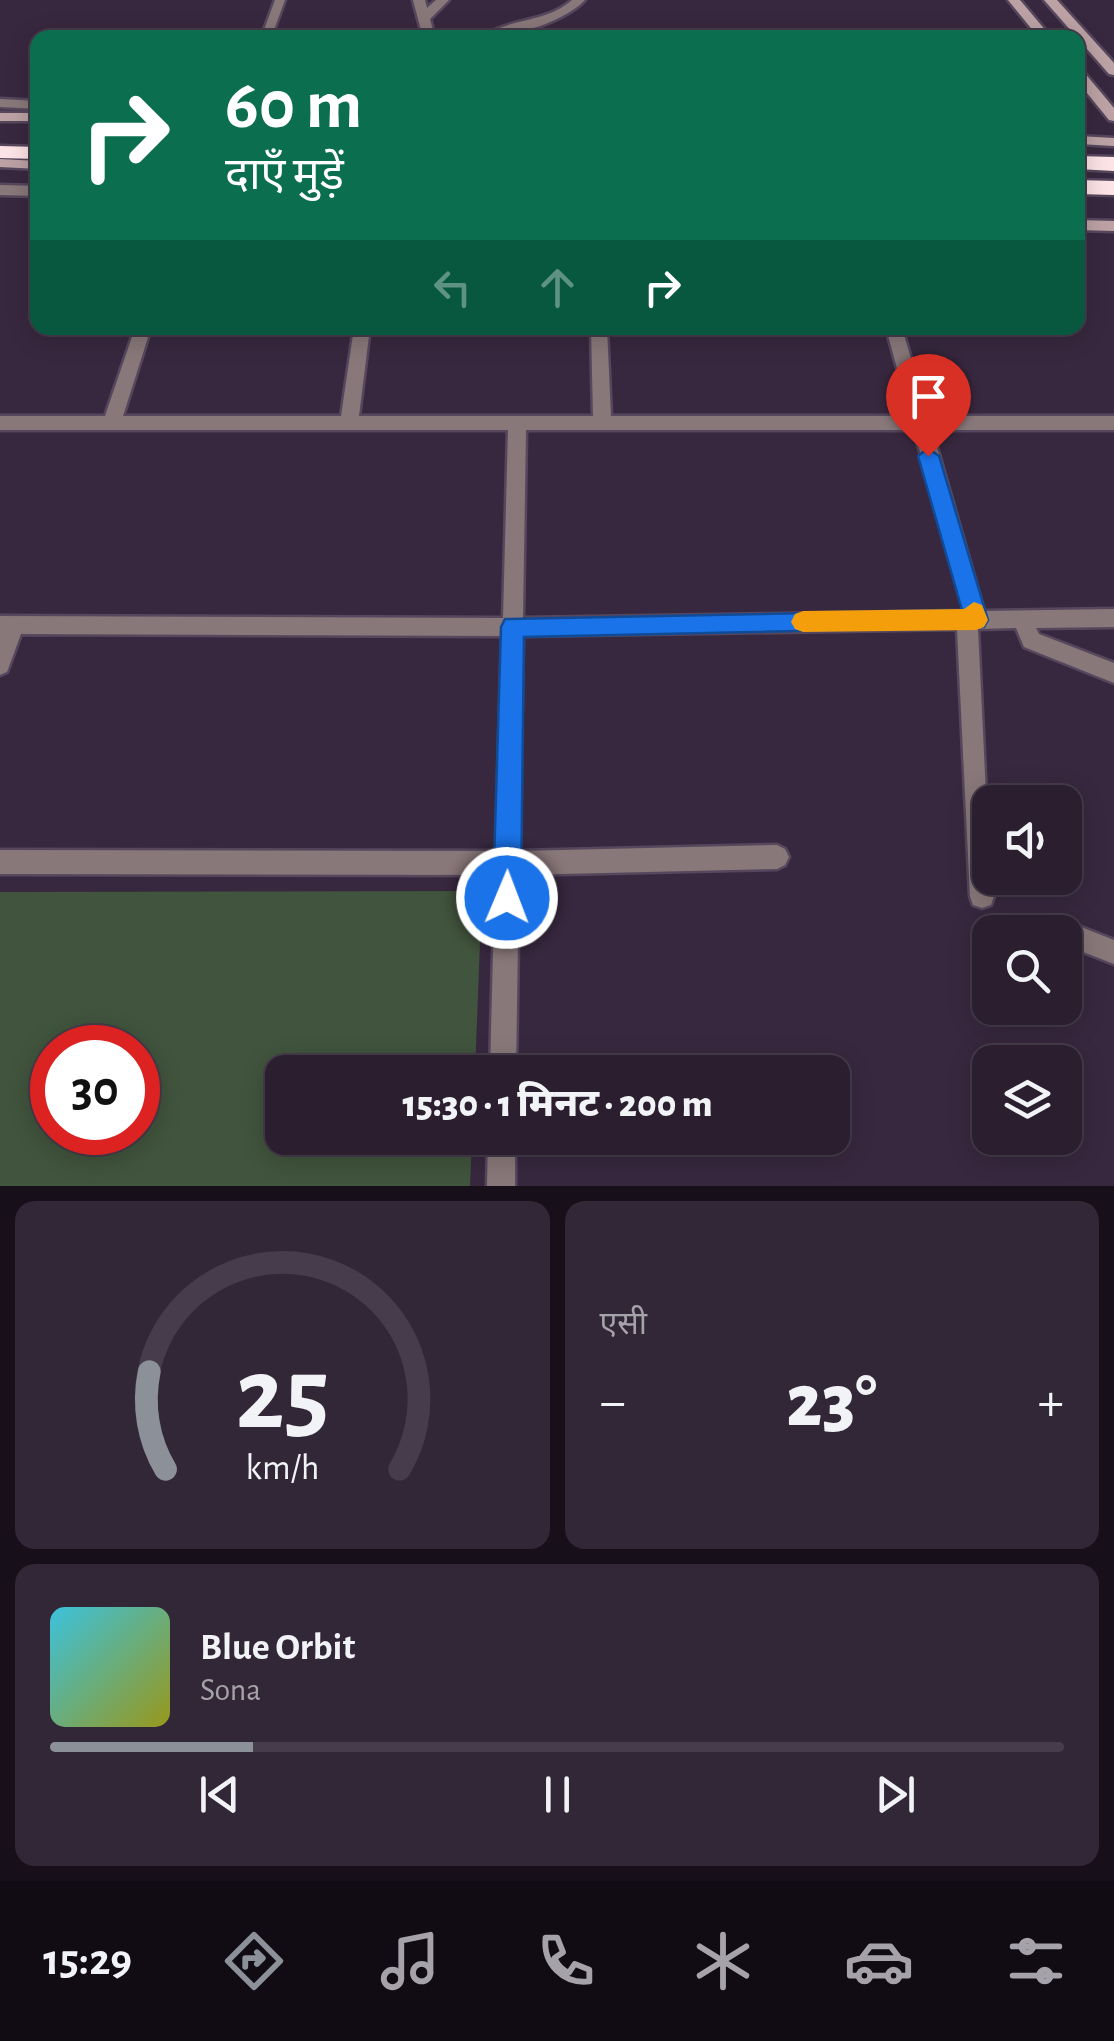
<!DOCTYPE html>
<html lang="hi">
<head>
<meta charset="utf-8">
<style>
  body { margin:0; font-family:"Alegreya Sans","Noto Sans Devanagari",sans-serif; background:#322737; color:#f1f3f6; height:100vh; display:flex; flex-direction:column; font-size:38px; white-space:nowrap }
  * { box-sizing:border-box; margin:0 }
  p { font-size:32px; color:#a5a2aa }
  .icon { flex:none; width:55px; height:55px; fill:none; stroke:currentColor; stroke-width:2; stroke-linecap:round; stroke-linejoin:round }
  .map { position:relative; height:1186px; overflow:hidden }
  .sheet { display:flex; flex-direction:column; gap:15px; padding:15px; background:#17101a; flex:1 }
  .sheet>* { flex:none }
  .guide { position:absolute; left:30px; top:30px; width:1055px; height:305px; border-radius:20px; box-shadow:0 5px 25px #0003,0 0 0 2px #463c4b; background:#0b6e4f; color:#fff; overflow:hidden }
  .tools { position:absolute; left:972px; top:785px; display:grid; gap:20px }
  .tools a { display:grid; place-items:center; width:110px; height:110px; border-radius:20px; background:#2a1e2f; box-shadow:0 5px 25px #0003,0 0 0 2px #463c4b; font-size:50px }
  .speed { position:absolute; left:30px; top:1025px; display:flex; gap:20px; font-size:50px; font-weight:700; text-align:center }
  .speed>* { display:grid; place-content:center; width:130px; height:130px; border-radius:50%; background:#2a1e2f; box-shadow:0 5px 25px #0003,0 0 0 2px #463c4b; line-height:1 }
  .speed .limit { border:15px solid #d22; background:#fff; color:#111 }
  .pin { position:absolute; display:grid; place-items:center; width:85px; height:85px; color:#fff; margin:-102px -42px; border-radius:50% 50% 50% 0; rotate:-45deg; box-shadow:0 0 10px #0007 }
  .pin .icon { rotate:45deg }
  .me { position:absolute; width:110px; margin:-55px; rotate:1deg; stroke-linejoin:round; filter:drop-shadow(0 0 8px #0008) }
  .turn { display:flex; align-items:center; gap:35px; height:210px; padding:0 30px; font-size:45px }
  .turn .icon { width:130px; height:130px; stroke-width:2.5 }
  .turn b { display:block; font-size:70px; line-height:85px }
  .lanes { display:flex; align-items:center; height:95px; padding:0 30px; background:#0003; justify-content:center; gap:50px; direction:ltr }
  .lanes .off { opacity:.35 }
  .big { font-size:75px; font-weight:800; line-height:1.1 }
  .sheet .card { flex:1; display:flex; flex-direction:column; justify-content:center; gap:15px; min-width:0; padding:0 35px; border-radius:20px; background:#322737 }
  .sheet .dial { align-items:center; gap:0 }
  .dial svg { height:260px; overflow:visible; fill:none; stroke:#463c4b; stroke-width:7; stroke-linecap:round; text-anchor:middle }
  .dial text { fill:#f1f3f6; stroke:none }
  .song { display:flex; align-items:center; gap:30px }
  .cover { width:120px; height:120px; border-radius:15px; background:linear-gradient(135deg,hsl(190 70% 55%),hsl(60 70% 35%)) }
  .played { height:10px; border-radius:5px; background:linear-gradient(90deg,#8c9099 20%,#463c4b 20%) }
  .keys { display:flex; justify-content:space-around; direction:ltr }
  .heat { display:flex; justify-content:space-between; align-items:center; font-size:55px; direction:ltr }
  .sheet .tiles { flex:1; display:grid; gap:15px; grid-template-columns:1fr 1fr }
  .card:last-child { grid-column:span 2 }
  .trip { position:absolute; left:265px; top:1055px; width:585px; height:100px; border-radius:20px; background:#2a1e2f; box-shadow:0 5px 25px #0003,0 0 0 2px #463c4b; font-weight:800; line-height:100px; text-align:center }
  .tab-bar { display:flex; height:160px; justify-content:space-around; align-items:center; background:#110c13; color:#a5a2aa }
  .tab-bar .icon { width:70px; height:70px }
  .tab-bar .active { color:#8c9099 }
  .tab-bar b { font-size:45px; color:#f1f3f6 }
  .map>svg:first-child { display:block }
</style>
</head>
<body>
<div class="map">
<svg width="1114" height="1186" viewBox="0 0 1114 1186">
  <rect width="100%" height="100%" fill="#38283f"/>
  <!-- green -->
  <path fill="#41543d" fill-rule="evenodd" d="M482,891L475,1072H282V1138H472L470,1186H0V892ZM52,1048H138V1132H52Z"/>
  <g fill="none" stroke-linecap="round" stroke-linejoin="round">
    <defs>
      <path id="lane" d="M275,0H285L271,38H261Z"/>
      <path id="street" d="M413,0H425L427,8L436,0H449L430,19L435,38H423Z
        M572,0H585C564,22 511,38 481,38C509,17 545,24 572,0Z
        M0,99L38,101V109L0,107Z
        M0,185L38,186V196L0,195Z
        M135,328H151L123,416H341L354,328H370L359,416H593L591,328H607L611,416H910L886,328H902L928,416H1114V430H932L984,611L1114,609V627L1036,628L1039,634L1114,663V683L1024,647L1016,628L978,629L990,878H993L994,896L991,905L982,908L973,905L970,896L957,629L523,636L519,851L777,845L785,849L789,857L785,865L777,869L519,875L516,1072H490L495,875L0,874V850L496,851L502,636L21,634L7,672L0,675V616L503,618L508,430H0V416H105ZM526,430H914L964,611L523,618Z
        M1066,921L1114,940V964L1065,945V932H1054L1057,924Z
        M488,1138H515V1186H487Z"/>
      <path id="secondary" d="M1008,0H1020L1052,38H1039Z
        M1044,0H1057L1114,63V75L1109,74Z
        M1078,70L1083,71L1114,108V121L1109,120L1078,82Z
        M0,113H38V121H0Z
        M1078,136L1114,138V146L1078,144Z
        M0,159L38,161V169L0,167Z
        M1078,220L1114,221V231L1078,230Z"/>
      <path id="highway" d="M0,146L38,147V159L0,158Z
        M1078,156L1114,157V171L1078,169Z
        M1078,180L1114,181V195L1078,194Z"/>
    </defs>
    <!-- lane casing -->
    <use href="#lane" stroke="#56475d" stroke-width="5"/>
    <!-- street casing -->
    <use href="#street" stroke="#56475d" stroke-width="5"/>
    <!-- secondary casing -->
    <use href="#secondary" stroke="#56475d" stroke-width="5"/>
    <!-- highway casing -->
    <use href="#highway" stroke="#56475d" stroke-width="5"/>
    <!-- lane -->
    <use href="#lane" fill="#89787a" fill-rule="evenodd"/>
    <!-- street -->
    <use href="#street" fill="#89787a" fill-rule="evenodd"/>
    <!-- secondary -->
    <use href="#secondary" fill="#bca2a4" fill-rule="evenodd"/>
    <!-- highway -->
    <use href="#highway" fill="#fce3e5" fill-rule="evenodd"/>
  </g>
  <!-- route -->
  <path fill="#1a73e8" stroke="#114b97" stroke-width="2.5" d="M928,448L939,456L988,620L984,627L524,637L521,898L517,907L507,911L497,907L493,898L501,627L505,619L962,610L918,456Z"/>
  <!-- slow -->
  <path fill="#f59e0b" d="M974,602L982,605L988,620L984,627L976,630L803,632L795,629L791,622L795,614L803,611L964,609Z"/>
</svg>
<div class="tools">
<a><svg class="icon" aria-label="sound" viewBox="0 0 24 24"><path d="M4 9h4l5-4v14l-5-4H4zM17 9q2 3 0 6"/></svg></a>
<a><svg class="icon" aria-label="search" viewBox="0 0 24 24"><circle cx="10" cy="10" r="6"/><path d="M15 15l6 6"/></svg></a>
<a><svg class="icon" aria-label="layers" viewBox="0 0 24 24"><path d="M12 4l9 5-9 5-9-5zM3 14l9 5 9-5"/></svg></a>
</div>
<div class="speed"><div class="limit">30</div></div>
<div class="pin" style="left:928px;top:456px;background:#d93025"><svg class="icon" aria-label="arrive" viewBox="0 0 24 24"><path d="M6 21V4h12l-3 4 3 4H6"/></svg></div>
<svg class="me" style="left:507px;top:898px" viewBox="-20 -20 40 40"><circle r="17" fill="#1a73e8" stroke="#fff" stroke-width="3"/><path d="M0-11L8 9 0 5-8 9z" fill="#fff"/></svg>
<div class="trip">15:30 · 1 मिनट · 200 m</div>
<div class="guide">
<div class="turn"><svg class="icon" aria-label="right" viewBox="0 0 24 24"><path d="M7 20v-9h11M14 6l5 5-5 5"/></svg><div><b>60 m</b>दाएँ मुड़ें</div></div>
<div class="lanes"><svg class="icon off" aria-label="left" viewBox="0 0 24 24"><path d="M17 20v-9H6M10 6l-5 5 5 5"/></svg><svg class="icon off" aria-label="ahead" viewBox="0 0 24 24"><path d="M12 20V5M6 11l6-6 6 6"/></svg><svg class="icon" aria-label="right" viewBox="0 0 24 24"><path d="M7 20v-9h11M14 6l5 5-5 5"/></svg></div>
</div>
</div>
<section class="sheet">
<div class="tiles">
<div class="card dial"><svg viewBox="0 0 100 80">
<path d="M14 69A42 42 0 1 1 86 69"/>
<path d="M14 69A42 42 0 0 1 9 39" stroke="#8c9099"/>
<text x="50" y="56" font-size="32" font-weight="700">25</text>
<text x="50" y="72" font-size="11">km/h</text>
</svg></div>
<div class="card"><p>एसी</p>
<div class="heat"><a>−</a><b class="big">23°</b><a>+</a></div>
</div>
<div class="card">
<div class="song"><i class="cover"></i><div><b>Blue Orbit</b><p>Sona</p></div></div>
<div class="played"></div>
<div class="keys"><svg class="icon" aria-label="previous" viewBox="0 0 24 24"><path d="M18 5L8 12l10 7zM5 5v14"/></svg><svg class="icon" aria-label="pause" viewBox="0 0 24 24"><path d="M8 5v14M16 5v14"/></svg><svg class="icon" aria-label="next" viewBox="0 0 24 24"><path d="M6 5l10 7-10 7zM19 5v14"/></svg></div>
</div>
</div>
</section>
<nav class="tab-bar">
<b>15:29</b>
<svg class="icon active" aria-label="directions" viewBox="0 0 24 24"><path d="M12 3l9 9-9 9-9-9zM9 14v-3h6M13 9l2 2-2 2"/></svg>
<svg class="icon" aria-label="music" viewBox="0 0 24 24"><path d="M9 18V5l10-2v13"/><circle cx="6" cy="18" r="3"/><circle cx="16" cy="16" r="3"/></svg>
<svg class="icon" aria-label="phone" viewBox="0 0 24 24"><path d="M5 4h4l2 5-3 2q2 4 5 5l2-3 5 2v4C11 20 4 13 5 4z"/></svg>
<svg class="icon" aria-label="climate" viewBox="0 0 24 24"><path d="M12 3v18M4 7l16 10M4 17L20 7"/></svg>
<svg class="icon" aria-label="car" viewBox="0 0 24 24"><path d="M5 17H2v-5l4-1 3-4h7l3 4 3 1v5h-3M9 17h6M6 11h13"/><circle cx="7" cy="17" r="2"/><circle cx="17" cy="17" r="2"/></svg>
<svg class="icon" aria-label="filters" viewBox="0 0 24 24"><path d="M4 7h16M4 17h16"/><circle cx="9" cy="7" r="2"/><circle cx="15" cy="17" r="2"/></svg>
</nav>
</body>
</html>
